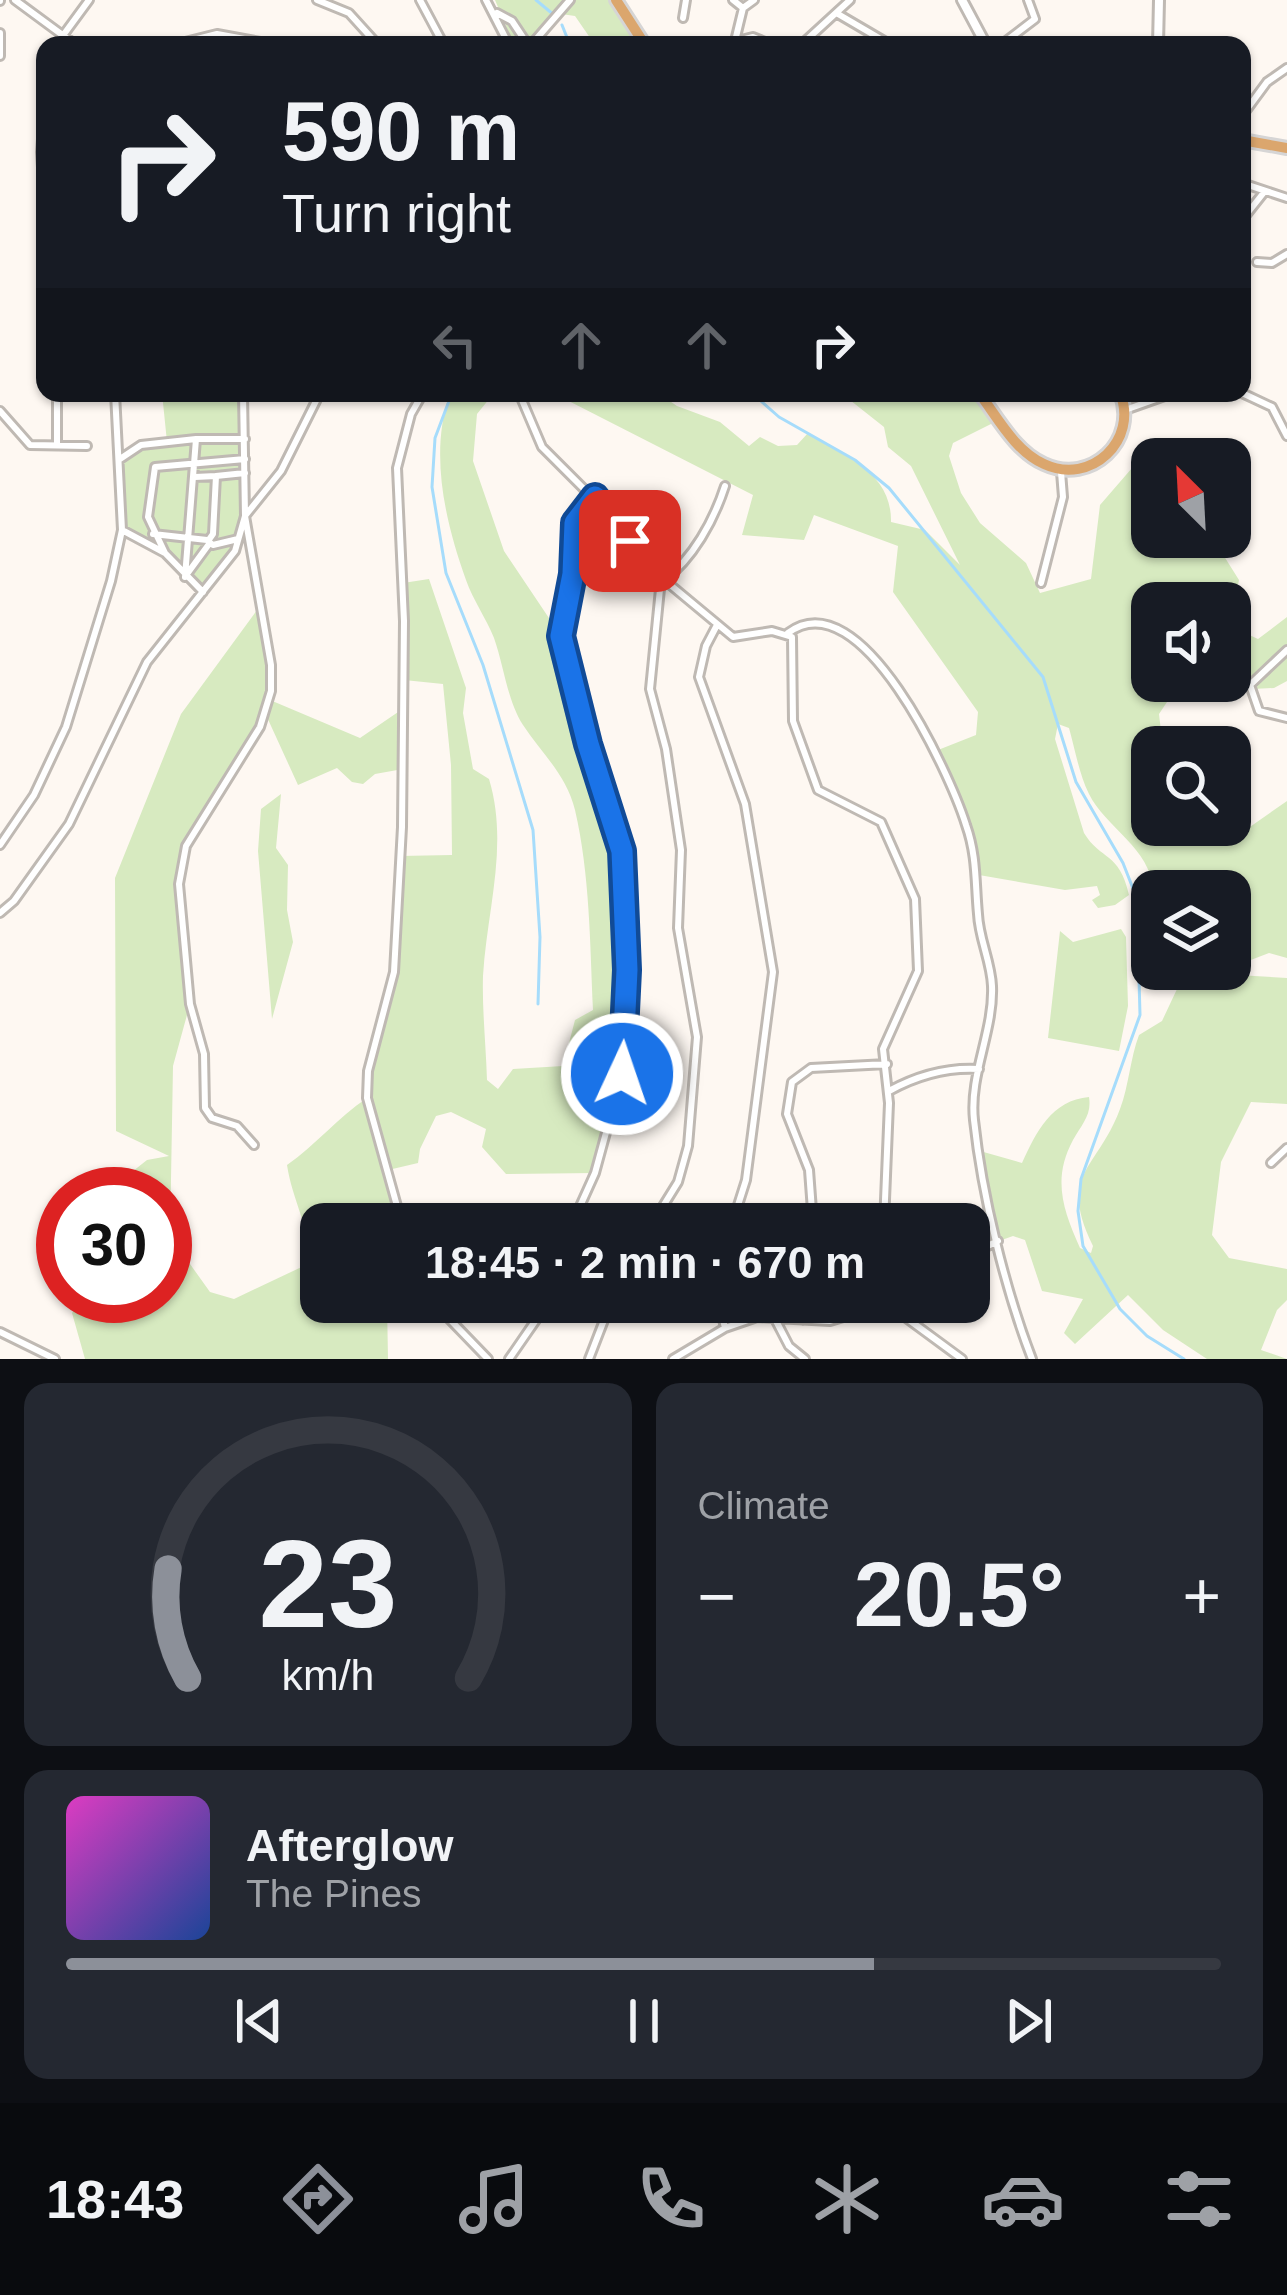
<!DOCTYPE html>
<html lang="en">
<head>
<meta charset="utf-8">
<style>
  body { margin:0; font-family:Helvetica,sans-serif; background:#242831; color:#f1f3f6; height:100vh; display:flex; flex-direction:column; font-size:45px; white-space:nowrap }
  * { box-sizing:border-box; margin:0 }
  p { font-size:39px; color:#9ea1a6 }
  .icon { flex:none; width:66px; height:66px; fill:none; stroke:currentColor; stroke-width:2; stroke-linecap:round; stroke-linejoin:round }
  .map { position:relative; height:1359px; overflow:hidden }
  .sheet { display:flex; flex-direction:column; gap:24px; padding:24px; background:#0d0f14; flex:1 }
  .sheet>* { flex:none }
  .top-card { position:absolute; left:36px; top:36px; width:1215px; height:366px; border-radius:24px; box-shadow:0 3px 9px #0004; background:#171b24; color:#f1f3f6; overflow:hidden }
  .needle { width:78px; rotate:336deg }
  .fabs { position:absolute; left:1131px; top:438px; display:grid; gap:24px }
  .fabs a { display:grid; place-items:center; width:120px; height:120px; border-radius:24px; background:#171b24; box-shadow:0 3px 9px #0004; font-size:60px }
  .speed { position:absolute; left:36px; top:1167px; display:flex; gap:24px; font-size:60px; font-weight:700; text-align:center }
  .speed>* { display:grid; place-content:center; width:156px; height:156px; border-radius:50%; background:#171b24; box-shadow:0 3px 9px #0004; line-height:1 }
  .speed .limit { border:18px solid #d22; background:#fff; color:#111 }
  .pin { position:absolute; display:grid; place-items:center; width:102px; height:102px; color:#fff; margin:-51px; border-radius:24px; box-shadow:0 6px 18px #0006 }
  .me { position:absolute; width:132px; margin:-66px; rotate:3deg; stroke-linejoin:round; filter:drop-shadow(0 0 9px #0008) }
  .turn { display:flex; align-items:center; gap:42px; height:252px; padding:0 48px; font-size:54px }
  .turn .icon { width:156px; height:156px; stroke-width:2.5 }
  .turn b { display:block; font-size:84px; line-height:102px }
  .lanes { display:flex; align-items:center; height:114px; padding:0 48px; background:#0003; justify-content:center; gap:60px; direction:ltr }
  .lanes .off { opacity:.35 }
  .big { font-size:90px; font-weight:800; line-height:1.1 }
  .sheet .card { flex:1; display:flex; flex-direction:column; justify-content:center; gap:18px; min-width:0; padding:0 42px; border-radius:24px; background:#242831 }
  .sheet .dial { align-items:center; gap:0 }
  .dial svg { height:312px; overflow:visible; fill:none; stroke:#363941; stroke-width:7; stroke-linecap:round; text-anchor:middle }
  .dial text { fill:#f1f3f6; stroke:none }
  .song { display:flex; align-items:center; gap:36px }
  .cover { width:144px; height:144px; border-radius:18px; background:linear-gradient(135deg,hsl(310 70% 55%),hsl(220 70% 35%)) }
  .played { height:12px; border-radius:6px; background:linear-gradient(90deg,#8c9099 70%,#363941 70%) }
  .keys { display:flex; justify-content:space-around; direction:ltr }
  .heat { display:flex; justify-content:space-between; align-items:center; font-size:66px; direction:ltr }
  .sheet .tiles { flex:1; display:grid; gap:24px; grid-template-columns:1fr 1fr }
  .card:last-child { grid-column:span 2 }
  .trip { position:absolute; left:300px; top:1203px; width:690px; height:120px; border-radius:24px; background:#171b24; box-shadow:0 3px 9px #0004; font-weight:800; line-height:120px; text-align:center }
  .dock { display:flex; height:192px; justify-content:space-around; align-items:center; background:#090b0e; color:#9ea1a6 }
  .dock .icon { width:84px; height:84px }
  .dock .active { color:#8c9099 }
  .dock b { font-size:54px; color:#f1f3f6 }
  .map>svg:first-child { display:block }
</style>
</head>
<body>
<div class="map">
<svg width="1287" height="1359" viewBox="0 0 1287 1359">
  <rect width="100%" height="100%" fill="#fef8f2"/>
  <!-- green -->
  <path fill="#d7eac0" d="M495,0H616L645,45H595L575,16L561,14L531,45H514Z
    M162,393H243C244,469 260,532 205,592L190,583L165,553L122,530L120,459L133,448L167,442Z
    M450,393H494L477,414L473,461L504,551L561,636L588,744L620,836L627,970L622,1074L595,1173L506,1174L482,1147L486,1129L451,1112L436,1116L420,1149L418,1163L384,1171L402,1224H321V1302H387L388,1359H85L72,1313L84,1296H165V1194H122L123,1179L147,1160L169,1156L116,1131L115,878L181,714L260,606L271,665L270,700L360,738L404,708L403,769L375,774L363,784L352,782L337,768L298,785L266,715L186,846L179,884L190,1004L173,1066L170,1236L210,1292L234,1299L310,1263C310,1228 292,1199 287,1165C317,1144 337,1118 367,1098L368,1071L394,972L400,856L452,855L451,765L443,684L404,680L403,583L429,579L466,688L463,713L473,769L489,779C509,845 487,909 483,976C482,1010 486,1046 487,1080L498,1089L513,1069L563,1066L575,1020L593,1010C590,944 590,875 575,810C566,774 542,754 523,725C507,700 504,666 494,638C486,618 473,600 466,580C445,521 429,453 450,393Z
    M553,393H658L677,406L720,422L749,446L760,437L778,446L797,445L808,433C846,456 892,473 891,522L925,530L960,565L911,466L888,447L884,427L841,393H979L999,420L953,443L949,456L961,493L980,523L1026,563L1040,593L1091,579L1100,505L1145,453L1216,441L1232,455L1229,459H1152V537H1212L1239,580L1230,624V603H1152V681H1230V626L1258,639L1287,617V681L1274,688L1173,693L1159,714L1162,740L1174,747H1152V825H1225L1234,838L1287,801V958L1269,953L1230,968V891H1152C1154,851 1105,827 1089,794C1079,774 1075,749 1069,728L1058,724L1055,739L1084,833C1101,861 1119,851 1129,895L1115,905L1098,908L1092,900L1100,895L1097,886L1065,890L979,875L966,824L938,750L976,735L978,712L893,592L898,546L814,515L804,540L742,535L753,495Z
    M281,794L276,848L288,865L287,910L293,942L272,1019L258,851L261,809Z
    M1121,929L1126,937L1128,1006L1119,1051L1048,1038L1060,931L1073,942Z
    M1185,972L1287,978V1104L1251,1102L1221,1162L1212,1235L1229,1258L1287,1269V1300L1277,1310L1261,1350L1287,1359H1207L1163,1330L1128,1295L1075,1344L1064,1333L1083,1299L1042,1291L1025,1240L1013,1236L999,1241L980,1151L1022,1163C1036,1132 1052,1100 1089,1097C1092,1115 1082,1124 1073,1140C1052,1179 1063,1210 1080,1248L1091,1253L1093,1246C1057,1173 1098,1169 1120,1109C1129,1085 1130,1059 1139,1035L1162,1021Z"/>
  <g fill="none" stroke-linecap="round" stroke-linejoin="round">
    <!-- stream -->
    <path stroke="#a6dcfb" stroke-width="3" d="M536,0L554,15
      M562,25L570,45
      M452,393L435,438L432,487L446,573L483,665L533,830L540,937L538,1004
      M752,393L779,417L855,460L889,488L1043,677L1076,782L1123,863L1143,914L1138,942L1140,1015L1081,1179L1078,1211L1083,1246L1120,1309L1147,1336L1184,1359"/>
    <defs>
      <path id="street" d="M15,0L76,45
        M317,0L349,13L378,45
        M420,0L444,45
        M486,0L509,45
        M733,0L743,8
        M0,1V0
        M497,13L512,21L528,45
        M838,14L891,45
        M683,18L686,0
        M0,33V56
        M735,41L743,8L754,0
        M56,45L89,0
        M173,45L217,34L277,45
        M531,45L570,0
        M721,45L753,37L772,45
        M801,45L850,0
        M1001,45L1035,19L1028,0
        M45,101L41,152L45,213
        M1242,116L1267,82L1287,68
        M1242,183L1287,198
        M1242,220L1265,191
        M1257,262L1272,263L1287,254
        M57,393V443
        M243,393L245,516L271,665V691L260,727L186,846L179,884L190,1004L204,1054L205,1108L212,1118L237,1126L254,1145
        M519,393L542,447L623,528L644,563L733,637L772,631L792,637L793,721L818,790L881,822L915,899L918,971L883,1049L889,1103L884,1224
        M1242,393L1272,407L1287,436
        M1125,410L1173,393
        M0,411L30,445L87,446
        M120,459L141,445L196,439
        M216,476L245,473
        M195,477L216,476L213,534L208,541L213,545L238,539
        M122,530L165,553L203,592
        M153,534L207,540
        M165,553L148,517L155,467L245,459
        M187,574L209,544
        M185,577L196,439H245
        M663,581C693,559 714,520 725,486
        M1041,583L1063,497L1061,472
        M717,625L706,646L699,677L745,804L773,972L746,1180L732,1224
        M788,633C861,578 950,774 966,825C977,856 975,883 978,914C979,939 991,961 992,986C994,1031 969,1075 974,1120C982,1195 1005,1289 1032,1359
        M1287,650L1250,685L1259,711L1287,718
        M0,845L34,795L66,727L111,581L122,530L115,393
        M0,913L14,901L69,824L147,662L235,551L245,516L281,471L320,393
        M889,1091C918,1075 946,1067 979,1069
        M1271,1163L1287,1148
        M402,1224L367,1098L368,1071L394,972L402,827L404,621L397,468L411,414L423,393
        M572,1224L595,1173L622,1074L627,970L620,836L588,744L561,636L573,574L575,523L594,498
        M652,1224L678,1182L688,1146L697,1037L678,928L681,850L666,749L650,689L661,579
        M813,1224L809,1170L787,1114L792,1082L811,1068L887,1064
        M969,1255L998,1241
        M433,1302L488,1359
        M719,1302L725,1328
        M890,1306L962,1359
        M774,1317L789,1346L805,1359
        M803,1320L808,1302
        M0,1332L55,1359
        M509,1359L538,1317L541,1302
        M589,1359L611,1302
        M673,1359L725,1328L757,1317L830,1321L893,1302"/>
      <path id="secondary" d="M962,0L986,45
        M1158,45L1159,0"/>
      <path id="highway" d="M616,0L645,45
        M1242,140L1287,148
        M979,393C998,418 1015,451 1044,464C1091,486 1139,440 1120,393"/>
    </defs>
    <!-- street casing -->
    <use href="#street" stroke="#bfb9b3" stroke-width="12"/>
    <!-- secondary casing -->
    <use href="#secondary" stroke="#bfb9b3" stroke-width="14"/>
    <!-- highway casing -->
    <use href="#highway" stroke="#d6d5d5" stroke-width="16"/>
    <!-- street -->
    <use href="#street" stroke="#fff" stroke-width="6"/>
    <!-- secondary -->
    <use href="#secondary" stroke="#fff" stroke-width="8"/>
    <!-- highway -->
    <use href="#highway" stroke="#dba66d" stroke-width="10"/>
  </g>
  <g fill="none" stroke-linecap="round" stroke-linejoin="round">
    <defs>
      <path id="route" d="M622,1074L627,970L622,851L588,744L561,636L573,574L575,523L595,497L630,541"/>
    </defs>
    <!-- route casing -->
    <use href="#route" stroke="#114b97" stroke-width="30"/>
    <!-- route -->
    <use href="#route" stroke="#1a73e8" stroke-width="21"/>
  </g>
</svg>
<div class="fabs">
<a><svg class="needle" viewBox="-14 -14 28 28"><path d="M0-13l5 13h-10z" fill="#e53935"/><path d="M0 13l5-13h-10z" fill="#9ea1a6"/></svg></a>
<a><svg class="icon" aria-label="sound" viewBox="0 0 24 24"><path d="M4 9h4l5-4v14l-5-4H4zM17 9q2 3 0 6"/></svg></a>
<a><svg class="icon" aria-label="search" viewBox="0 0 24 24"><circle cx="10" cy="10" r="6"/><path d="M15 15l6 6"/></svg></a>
<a><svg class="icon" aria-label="layers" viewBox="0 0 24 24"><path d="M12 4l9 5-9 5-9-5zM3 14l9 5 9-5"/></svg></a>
</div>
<div class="speed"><div class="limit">30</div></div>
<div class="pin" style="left:630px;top:541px;background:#d93025"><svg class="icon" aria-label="arrive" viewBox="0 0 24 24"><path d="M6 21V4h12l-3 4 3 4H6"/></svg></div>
<svg class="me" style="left:622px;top:1074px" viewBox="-20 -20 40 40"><circle r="17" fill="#1a73e8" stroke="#fff" stroke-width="3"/><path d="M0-11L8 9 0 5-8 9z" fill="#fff"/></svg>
<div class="trip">18:45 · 2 min · 670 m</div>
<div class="top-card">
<div class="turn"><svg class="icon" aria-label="right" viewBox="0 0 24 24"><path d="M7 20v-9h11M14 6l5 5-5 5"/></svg><div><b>590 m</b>Turn right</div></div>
<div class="lanes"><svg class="icon off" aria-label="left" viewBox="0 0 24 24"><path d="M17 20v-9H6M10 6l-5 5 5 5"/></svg><svg class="icon off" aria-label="ahead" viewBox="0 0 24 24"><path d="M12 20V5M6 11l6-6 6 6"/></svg><svg class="icon off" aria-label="ahead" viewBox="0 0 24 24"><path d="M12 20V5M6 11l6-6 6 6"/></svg><svg class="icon" aria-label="right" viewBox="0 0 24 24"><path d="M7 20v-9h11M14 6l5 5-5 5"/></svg></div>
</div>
</div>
<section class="sheet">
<div class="tiles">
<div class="card dial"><svg viewBox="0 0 100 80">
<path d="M14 69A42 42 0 1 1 86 69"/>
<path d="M14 69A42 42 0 0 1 9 41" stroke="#8c9099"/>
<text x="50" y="56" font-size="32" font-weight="700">23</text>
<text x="50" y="72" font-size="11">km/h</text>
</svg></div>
<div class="card"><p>Climate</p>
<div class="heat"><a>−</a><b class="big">20.5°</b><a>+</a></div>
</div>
<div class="card">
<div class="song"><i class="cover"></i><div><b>Afterglow</b><p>The Pines</p></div></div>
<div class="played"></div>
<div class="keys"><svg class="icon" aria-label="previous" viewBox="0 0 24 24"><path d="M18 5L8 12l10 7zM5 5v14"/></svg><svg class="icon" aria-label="pause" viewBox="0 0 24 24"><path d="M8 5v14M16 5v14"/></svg><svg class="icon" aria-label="next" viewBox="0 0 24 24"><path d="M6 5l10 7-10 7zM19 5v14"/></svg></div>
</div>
</div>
</section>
<nav class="dock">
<b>18:43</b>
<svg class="icon active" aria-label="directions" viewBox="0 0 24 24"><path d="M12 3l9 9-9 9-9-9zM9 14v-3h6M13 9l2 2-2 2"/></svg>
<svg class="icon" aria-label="music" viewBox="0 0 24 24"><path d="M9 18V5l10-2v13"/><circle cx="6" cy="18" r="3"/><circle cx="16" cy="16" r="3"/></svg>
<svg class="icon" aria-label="phone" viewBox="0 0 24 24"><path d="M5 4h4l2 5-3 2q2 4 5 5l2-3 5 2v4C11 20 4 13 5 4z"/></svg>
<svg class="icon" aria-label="climate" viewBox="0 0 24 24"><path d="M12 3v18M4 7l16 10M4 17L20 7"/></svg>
<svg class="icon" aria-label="car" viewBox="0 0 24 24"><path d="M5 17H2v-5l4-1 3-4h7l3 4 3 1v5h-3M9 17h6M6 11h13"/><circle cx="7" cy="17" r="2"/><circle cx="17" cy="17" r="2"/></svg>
<svg class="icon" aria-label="filters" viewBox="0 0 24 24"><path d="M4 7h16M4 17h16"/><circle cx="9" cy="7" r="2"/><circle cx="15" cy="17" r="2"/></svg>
</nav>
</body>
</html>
